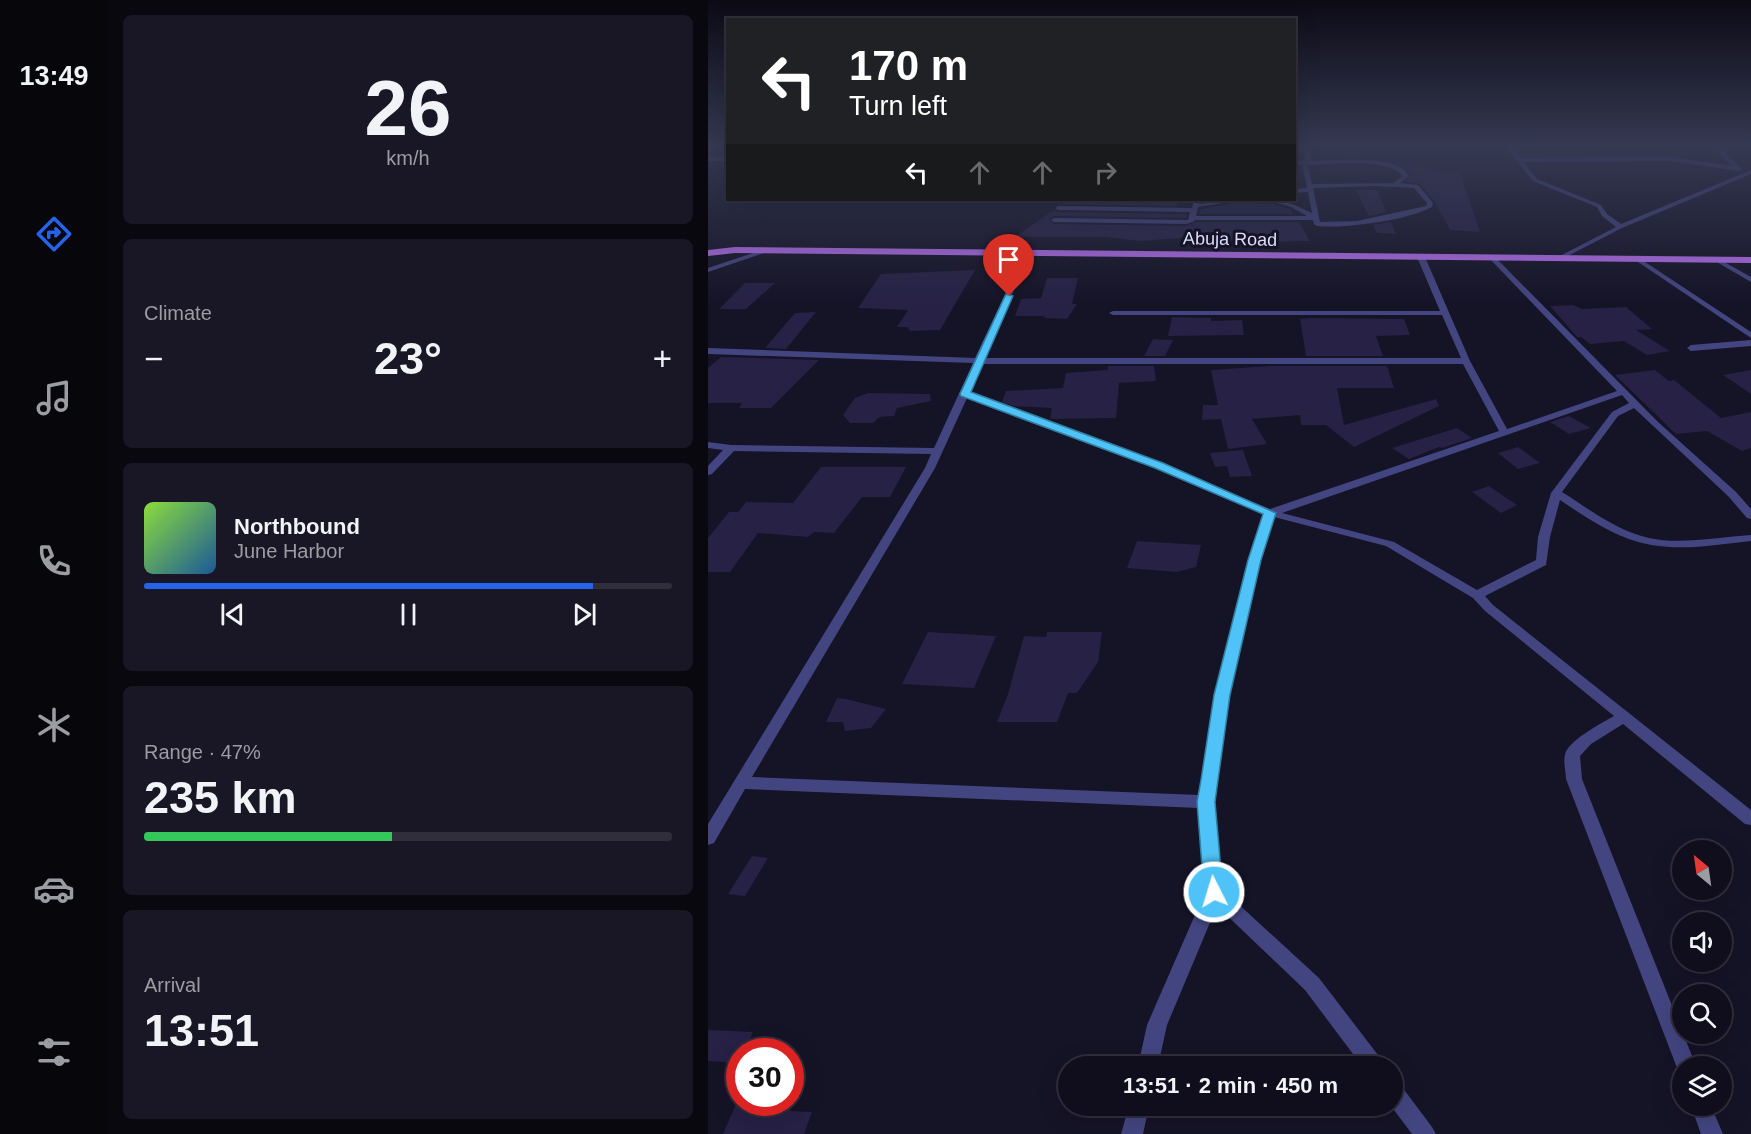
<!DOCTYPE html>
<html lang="en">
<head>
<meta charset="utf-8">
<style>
  body { margin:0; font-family:Arial,sans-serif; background:#191725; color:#f1f3f6; height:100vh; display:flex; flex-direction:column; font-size:22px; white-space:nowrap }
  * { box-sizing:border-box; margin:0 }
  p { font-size:20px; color:#9c9ca3 }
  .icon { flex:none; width:33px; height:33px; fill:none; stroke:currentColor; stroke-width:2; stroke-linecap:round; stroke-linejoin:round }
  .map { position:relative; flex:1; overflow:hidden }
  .sheet { display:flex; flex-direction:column; gap:15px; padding:15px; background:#09080f; width:600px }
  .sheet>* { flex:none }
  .guide { position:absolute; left:18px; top:18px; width:570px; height:183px; border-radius:0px; box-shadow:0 6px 24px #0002,0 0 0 2px #302e3b; background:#202124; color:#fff; overflow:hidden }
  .needle { width:39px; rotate:331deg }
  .fabs { position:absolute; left:964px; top:840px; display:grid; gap:12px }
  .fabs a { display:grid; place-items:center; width:60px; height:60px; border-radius:50%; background:#100e1c; box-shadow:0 6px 24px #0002,0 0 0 2px #302e3b; font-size:30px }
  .speed { position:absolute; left:18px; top:1038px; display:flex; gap:12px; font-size:30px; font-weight:700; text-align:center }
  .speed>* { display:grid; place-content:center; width:78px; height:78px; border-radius:50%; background:#100e1c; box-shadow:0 6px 24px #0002,0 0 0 2px #302e3b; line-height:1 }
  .speed .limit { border:9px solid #d22; background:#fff; color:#111 }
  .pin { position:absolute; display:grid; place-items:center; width:51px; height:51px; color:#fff; margin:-62px -26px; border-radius:50% 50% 50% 0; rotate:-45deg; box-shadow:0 0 6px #0007 }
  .pin .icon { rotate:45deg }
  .me { position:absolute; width:66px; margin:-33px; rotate:355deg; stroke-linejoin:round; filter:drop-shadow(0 0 4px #0008) }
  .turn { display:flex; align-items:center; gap:21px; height:126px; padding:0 24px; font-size:27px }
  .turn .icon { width:78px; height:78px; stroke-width:2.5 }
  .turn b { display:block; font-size:42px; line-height:51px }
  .lanes { display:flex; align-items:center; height:57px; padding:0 24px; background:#0003; justify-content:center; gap:30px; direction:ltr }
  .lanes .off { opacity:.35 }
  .big { font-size:45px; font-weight:800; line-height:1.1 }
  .sheet .card { flex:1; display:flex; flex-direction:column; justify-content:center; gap:9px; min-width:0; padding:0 21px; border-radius:9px; background:#191725 }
  .sheet .dial { align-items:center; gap:0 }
  .dial b { font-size:78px; line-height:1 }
  .song { display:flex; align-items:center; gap:18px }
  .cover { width:72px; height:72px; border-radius:9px; background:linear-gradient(135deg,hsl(90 70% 55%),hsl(210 70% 35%)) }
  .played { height:6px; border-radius:3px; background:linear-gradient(90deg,#2563eb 85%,#302e3b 85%) }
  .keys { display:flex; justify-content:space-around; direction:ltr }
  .heat { display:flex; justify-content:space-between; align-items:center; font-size:33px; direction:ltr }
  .charge { height:9px; border-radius:4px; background:linear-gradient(90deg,#34c759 47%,#302e3b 0) }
  .trip { position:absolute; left:350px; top:1056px; width:345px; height:60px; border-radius:30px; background:#100e1c; box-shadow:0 6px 24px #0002,0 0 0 2px #302e3b; font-weight:800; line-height:60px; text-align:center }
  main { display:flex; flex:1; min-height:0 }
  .menu { display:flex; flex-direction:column; width:108px; justify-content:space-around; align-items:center; background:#06060b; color:#9c9ca3 }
  .menu .icon { width:42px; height:42px }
  .menu .on { color:#2563eb }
  .menu b { font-size:27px; color:#f1f3f6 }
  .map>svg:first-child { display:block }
</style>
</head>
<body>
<main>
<nav class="menu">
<b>13:49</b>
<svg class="icon on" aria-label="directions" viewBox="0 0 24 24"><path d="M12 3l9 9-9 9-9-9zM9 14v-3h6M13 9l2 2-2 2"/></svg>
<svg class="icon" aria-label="music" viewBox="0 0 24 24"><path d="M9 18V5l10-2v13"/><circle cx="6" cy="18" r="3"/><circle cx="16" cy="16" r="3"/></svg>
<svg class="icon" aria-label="phone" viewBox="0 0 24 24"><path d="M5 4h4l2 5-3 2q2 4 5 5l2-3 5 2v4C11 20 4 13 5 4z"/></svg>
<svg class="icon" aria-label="climate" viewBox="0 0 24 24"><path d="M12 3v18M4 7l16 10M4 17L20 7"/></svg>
<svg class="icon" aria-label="car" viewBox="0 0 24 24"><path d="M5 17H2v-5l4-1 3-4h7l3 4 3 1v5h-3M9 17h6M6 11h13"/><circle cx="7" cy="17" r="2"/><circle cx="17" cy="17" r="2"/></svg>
<svg class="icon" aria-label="filters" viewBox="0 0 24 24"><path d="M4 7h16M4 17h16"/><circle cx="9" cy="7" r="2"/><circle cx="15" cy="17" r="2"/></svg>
</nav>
<section class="sheet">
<div class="card dial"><b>26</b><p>km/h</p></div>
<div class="card"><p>Climate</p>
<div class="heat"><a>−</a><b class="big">23°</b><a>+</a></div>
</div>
<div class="card">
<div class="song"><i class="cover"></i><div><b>Northbound</b><p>June Harbor</p></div></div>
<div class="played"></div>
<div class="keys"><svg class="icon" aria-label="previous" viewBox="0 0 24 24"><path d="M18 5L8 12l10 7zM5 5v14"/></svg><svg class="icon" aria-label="pause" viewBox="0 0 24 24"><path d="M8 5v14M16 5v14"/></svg><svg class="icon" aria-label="next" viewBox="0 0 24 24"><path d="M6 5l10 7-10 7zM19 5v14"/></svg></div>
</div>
<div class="card"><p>Range · 47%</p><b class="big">235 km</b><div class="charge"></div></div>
<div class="card"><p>Arrival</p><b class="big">13:51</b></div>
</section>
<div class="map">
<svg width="1043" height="1134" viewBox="0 0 1043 1134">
  <rect width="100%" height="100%" fill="#151326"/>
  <!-- building -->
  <path fill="#262145" d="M687,163H709L728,172L752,173L772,232L742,230L727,202L712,184L698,181L703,174L696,167Z
    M648,190H669L678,212L661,216Z
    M361,200L398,202L399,200H471L468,206L354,204Z
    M534,202L565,204L582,209L586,214H491L492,209Z
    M346,210L350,212L479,214L478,218L346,216L341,219L346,224L478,226L488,222H591L602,241L547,242V240L487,239L486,237L432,241L396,237H307Z
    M683,222L688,234L669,233L665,225Z
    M267,270L232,330L202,331L199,327H189L200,310L150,308L173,274Z
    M339,278H370L364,304H369L359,319L336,318L337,316H307L313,299L333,298Z
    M37,283H67L38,309H11Z
    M865,305L874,309L918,307L944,329L928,330L962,351L939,355L916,341L882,344L873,337H869L842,306Z
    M108,312L78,349L57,348L87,313Z
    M464,317L503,318V321L534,320L536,335L460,336Z
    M604,318L696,319L702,335L668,336L675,356H598L592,319Z
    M445,339L465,340L457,356H436Z
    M13,357L48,358L111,360L63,408H31L34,403H0V368Z
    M400,366H446L448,381L411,383L408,418L342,419L344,408L305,406L294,402L298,391L355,388L358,373L400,370Z
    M562,366H679L686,388H629L636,425L728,399L731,406L646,447L618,425H593L592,415L544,419L559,444L520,449L513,419L494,420L495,405H510L503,370Z
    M947,370L961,381L966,380L1013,418L1043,412V448L1034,451L999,431L968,434L907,375Z
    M1043,370V394L1015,375Z
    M160,393L222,394L223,401L189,408L186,416L172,417L165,423H142L135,415L147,398Z
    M861,416L883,428L861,434L842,422Z
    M749,428L764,438L734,448L731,447L701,459L684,448Z
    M810,447L832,463L810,469L790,453Z
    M535,450L544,476L522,477L519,466L507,467L502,453Z
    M113,467H198L182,497H154L126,533L106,532L100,537L50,533L22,572H0V538L21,512H30L38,502L85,503Z
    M781,486L809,505L793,513L764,492Z
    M429,541L493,545L488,567L469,572L419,568Z
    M220,632L288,636L266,688L194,684Z
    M339,632H394L390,662L369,693H360L349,722H289L300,694L316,636L338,637Z
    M129,698L138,699L178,709L163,728L137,731L135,722H118Z
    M44,856L60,858L37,896L20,894Z
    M0,1030L45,1032L36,1052H32L31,1063L0,1061Z
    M29,1102H86L82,1111L104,1112L96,1134H15Z"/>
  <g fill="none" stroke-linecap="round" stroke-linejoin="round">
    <!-- minor -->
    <path fill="#434580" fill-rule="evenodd" d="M595,145H601L603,161C624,161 690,153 701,176L692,183L710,185L725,203L724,207C701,220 636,229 609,226L606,224L605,220H487L485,222L478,224L346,222L343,220L346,218L478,220H480L482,212L350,210L347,208L350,206L484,208L486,200H492L491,204L520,200H533L490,207L488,216H599L583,207L557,200C573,198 589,206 604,213L600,192L586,193V189L599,188L594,164L586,166V162L597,160ZM635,163C655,163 680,162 695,176L685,183L604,184L600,165ZM668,186L706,188L719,203L718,206L649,221L612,222L605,188Z
      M796,145H802L813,158L962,157L1024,166L1003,145H1009L1034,169L1031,171L962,161L815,162L829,179L893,205L899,214L913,224L1041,171L1043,170V174L914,228L852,260L850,259V257L908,227L894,216L889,207L825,181Z
      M0,157H20V161H0Z
      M57,249L60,251L59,252L0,272V268Z
      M320,250L323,252L276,358H753L734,315H405L401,313L405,311H732L709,257L713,255L717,257L762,361L799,429L909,391L780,257L786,256L950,422L1028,492L1043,509V519L1039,518L1020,496L926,408L910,416L854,492C881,509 909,531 941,538C973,545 1010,537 1043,535V541C1013,544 981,550 951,546C913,542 882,520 852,500L842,537L838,565L777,596L785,605L1043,810V825L1037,824L915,724L883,744L872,756L874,779L988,1066H975V1075L971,1073L858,779C858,772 855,762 857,755C859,741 894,723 906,716L777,611L765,598L678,546L566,517L552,560L521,695L506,802L514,889L611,978L673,1059L676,1066H654L597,990L509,906L459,1025L450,1066H430L439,1025L497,892L491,808L37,789L6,843L0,845V824L217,468L223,454L26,451L4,474L0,475V466L15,450L0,448V442L23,445L226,448L265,363L0,354V348L267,358L317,252ZM274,364H755L791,431L562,509L455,464L261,392ZM914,395L921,403L904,412L843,493L830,537L828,560L769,590L686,542L574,513ZM259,398L447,468L556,514L540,560L507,695L491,795L44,777L227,468Z
      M927,258H931L1043,332V338L927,260Z
      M1009,258L1043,277V282L1007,261L1005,260Z
      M1043,340V346L983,351L979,348L983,345Z
      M684,1080L691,1083L724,1127L728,1134H704L683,1106Z
      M421,1106H441L435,1134H413Z
      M983,1106H1003L1015,1134H993Z"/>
    <!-- primary -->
    <path fill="#b66fee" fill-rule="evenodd" d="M27,247L1043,257V263L27,253L0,256V250Z"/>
  </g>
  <!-- sky -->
  <linearGradient id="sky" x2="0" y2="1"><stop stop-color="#0c0a15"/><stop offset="0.48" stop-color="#353952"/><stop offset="1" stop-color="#353952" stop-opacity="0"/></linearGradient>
  <rect width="1043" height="304" fill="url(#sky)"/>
  <!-- route -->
  <path fill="#4fc3f7" stroke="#337fa1" stroke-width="1.5" d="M298,294L305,296L263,392L455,463L568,513L553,560L522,695L510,780L507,802L515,892L513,898L506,901L499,898L496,892L489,802L493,780L506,695L540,560L555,514L447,468L253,396L252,394Z"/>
  <g text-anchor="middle" stroke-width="6" stroke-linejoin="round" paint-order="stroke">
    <!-- far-street labels -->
    <g font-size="18" fill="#dddcfb" stroke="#151326">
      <text transform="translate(522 239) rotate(1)" y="6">Abuja Road</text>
    </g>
  </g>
</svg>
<div class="fabs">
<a><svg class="needle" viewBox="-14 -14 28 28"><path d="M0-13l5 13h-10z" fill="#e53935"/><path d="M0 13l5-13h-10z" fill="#9c9ca3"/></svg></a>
<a><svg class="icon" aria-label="sound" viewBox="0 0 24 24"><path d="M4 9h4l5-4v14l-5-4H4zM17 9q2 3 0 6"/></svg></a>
<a><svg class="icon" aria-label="search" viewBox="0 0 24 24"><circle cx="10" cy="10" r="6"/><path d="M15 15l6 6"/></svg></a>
<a><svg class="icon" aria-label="layers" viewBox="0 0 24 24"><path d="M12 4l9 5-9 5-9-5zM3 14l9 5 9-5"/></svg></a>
</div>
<div class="speed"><div class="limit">30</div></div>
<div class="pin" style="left:301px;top:296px;background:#d93025"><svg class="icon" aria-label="arrive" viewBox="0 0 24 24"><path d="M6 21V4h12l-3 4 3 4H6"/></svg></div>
<svg class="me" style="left:506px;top:892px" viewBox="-20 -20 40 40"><circle r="17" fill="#4fc3f7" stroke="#fff" stroke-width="3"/><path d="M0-11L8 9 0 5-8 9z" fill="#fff"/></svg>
<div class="trip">13:51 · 2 min · 450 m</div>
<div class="guide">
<div class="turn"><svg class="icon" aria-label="left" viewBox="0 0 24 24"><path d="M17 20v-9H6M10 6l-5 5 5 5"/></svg><div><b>170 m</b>Turn left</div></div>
<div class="lanes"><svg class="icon" aria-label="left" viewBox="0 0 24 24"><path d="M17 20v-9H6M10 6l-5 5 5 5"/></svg><svg class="icon off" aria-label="ahead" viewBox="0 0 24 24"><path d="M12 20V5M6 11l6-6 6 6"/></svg><svg class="icon off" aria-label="ahead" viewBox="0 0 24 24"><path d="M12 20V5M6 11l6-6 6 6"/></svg><svg class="icon off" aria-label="right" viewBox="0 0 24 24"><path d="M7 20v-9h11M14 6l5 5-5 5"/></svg></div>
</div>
</div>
</main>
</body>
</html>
